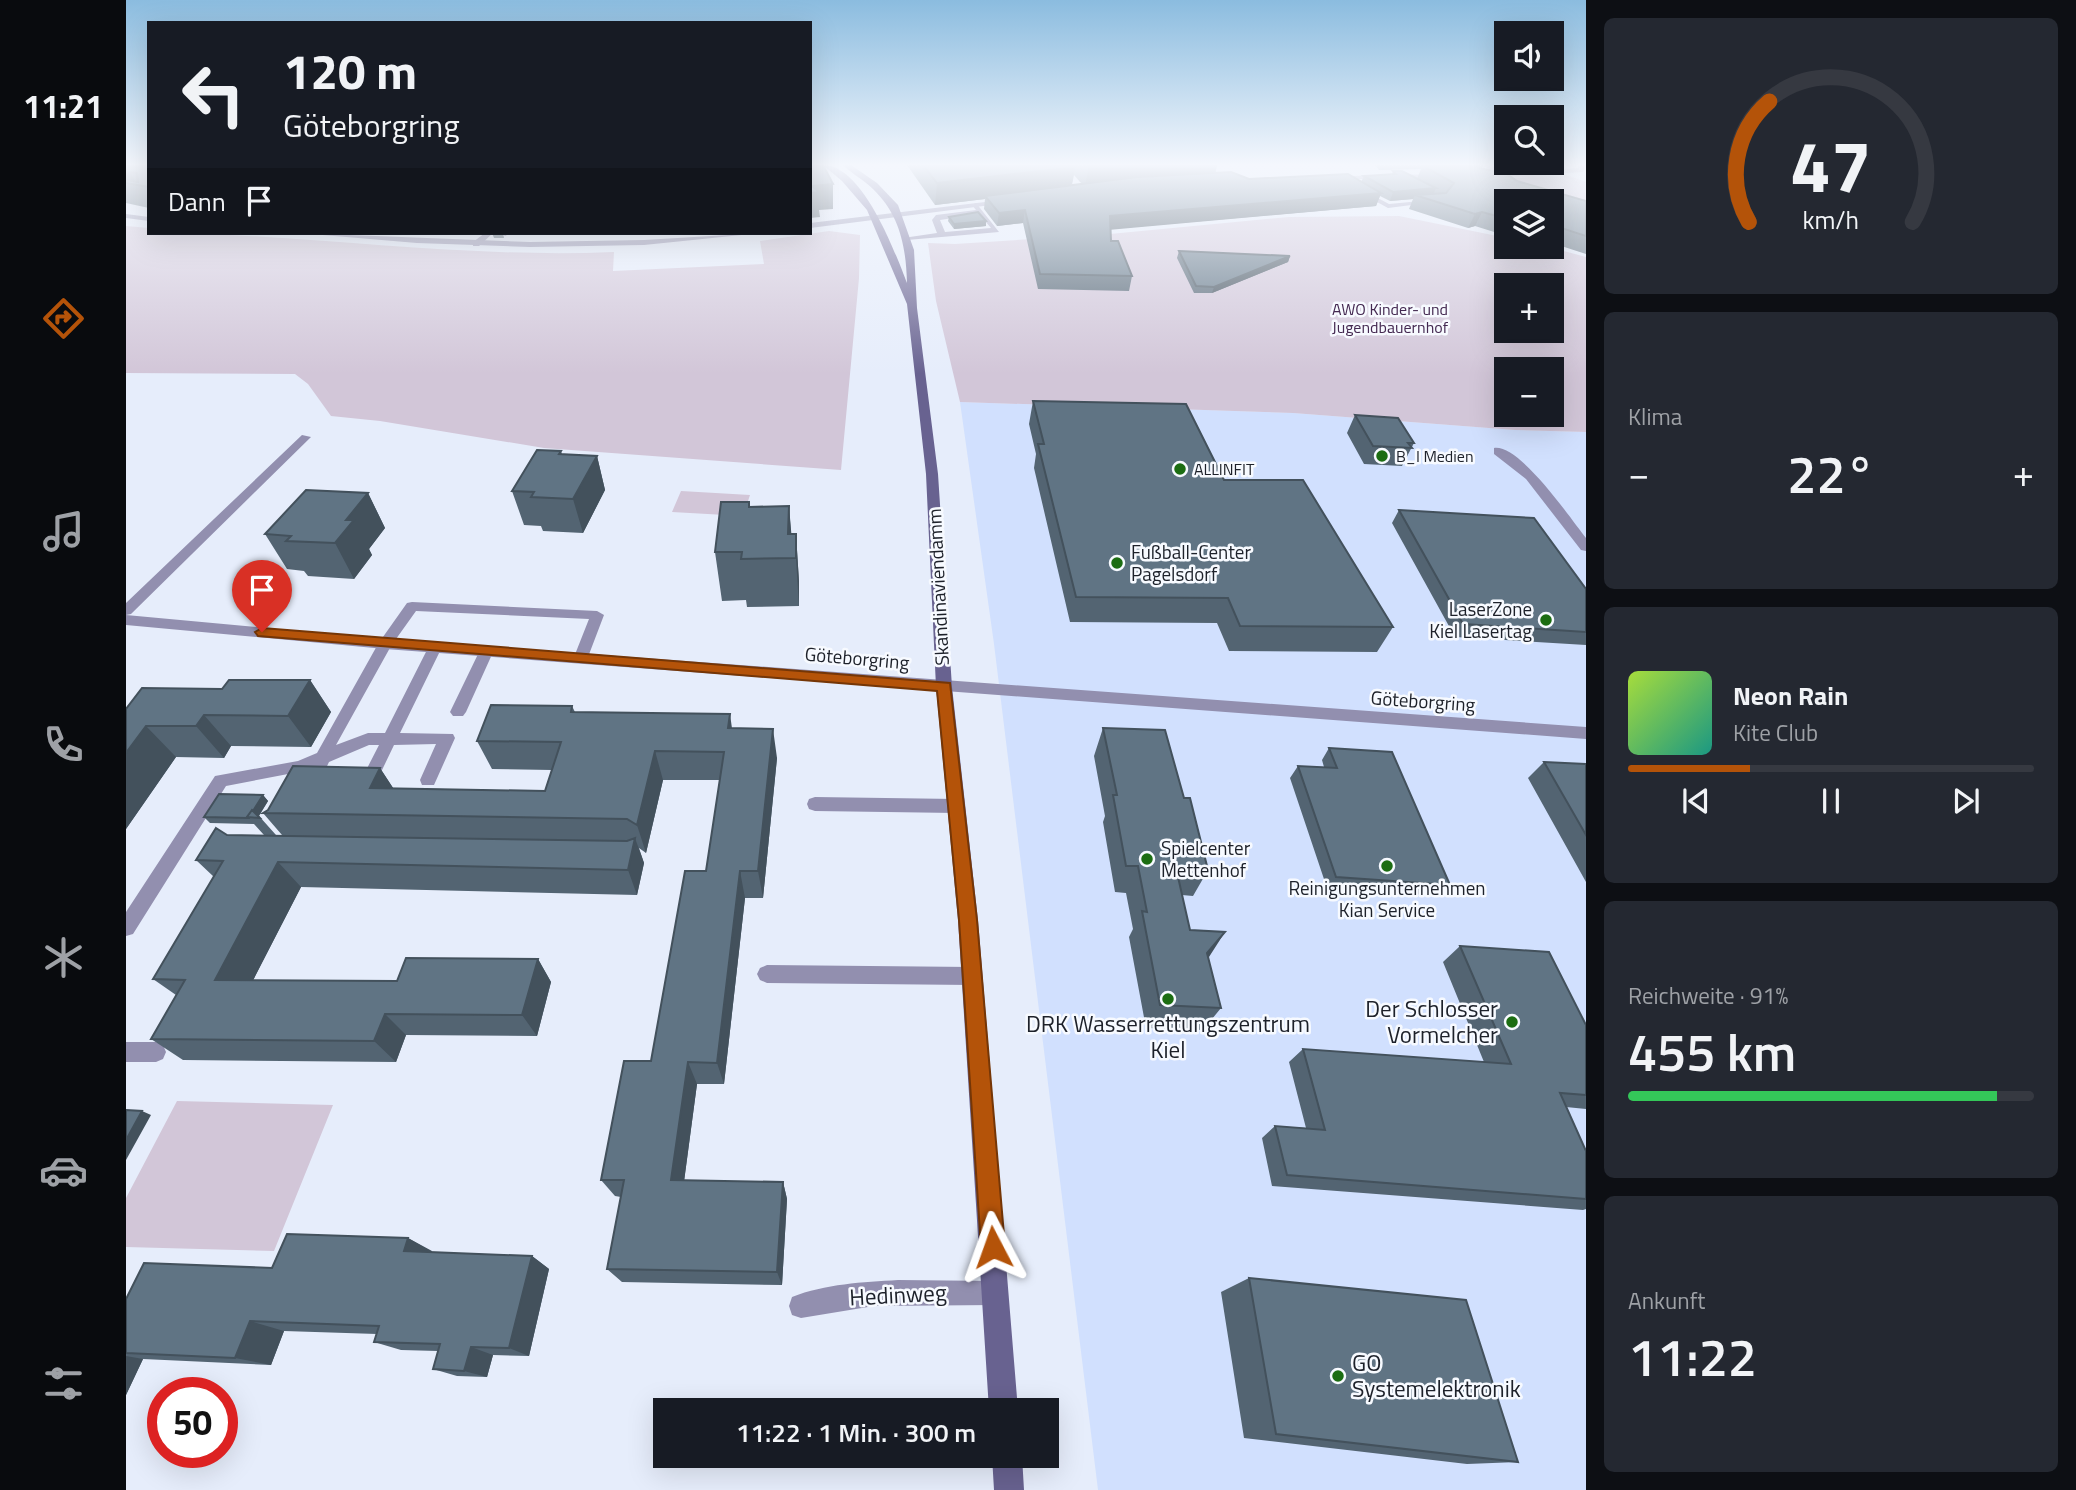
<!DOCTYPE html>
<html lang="de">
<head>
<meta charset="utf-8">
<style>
  body { margin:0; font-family:"Titillium Web",sans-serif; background:#242831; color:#f1f3f6; height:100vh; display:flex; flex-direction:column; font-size:26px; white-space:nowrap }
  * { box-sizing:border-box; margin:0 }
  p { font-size:23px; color:#9ea1a6 }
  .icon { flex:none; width:38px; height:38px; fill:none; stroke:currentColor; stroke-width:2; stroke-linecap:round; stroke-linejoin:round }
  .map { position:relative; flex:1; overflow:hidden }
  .drawer { display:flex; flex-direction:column; gap:18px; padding:18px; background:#0d0f14; width:490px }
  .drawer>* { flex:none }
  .guide { position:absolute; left:21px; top:21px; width:665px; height:214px; border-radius:0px; box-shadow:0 7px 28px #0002; background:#171b24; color:#f1f3f6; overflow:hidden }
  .tools { position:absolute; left:1368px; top:21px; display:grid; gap:14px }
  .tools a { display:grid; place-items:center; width:70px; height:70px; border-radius:0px; background:#171b24; box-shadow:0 7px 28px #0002; font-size:35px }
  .speed { position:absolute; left:21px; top:1377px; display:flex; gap:14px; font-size:35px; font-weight:700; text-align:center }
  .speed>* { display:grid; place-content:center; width:91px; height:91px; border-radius:50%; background:#171b24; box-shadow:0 7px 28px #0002; line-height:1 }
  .speed .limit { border:10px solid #d22; background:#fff; color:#111 }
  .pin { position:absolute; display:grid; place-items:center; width:60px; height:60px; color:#fff; margin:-72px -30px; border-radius:50% 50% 50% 0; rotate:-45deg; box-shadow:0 0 7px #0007 }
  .pin .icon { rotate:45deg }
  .me { position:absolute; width:77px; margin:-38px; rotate:356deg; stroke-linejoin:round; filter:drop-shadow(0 0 5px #0008) }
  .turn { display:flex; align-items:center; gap:24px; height:147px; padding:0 21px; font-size:32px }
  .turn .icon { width:91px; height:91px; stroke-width:2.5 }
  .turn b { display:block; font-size:49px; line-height:60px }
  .then { display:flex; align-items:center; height:66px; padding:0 21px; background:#0003; gap:14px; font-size:26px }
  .big { font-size:52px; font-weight:600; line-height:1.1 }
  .drawer .widget { flex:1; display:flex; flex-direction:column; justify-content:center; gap:10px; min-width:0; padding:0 24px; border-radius:10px; background:#242831 }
  .drawer .dial { align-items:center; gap:0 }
  .dial svg { height:182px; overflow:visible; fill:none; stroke:#363941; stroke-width:7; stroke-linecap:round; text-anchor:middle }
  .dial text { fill:#f1f3f6; stroke:none }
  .song { display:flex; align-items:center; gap:21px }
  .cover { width:84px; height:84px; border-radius:10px; background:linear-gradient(135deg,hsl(80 70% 55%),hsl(170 70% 35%)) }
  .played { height:7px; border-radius:4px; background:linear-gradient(90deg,#b45309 30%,#363941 30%) }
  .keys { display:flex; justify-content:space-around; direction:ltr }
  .heat { display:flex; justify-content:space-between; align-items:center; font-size:38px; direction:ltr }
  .charge { height:10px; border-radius:5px; background:linear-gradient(90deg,#34c759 91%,#363941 0) }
  .trip { position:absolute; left:527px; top:1398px; width:406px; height:70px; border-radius:0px; background:#171b24; box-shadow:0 7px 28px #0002; font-weight:600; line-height:70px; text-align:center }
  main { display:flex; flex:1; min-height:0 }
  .tab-bar { display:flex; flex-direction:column; width:126px; justify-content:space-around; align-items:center; background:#090b0e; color:#9ea1a6 }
  .tab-bar .icon { width:49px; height:49px }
  .tab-bar .active { color:#b45309 }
  .tab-bar b { font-size:32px; color:#f1f3f6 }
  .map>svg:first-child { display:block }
</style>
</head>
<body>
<main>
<nav class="tab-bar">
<b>11:21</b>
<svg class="icon active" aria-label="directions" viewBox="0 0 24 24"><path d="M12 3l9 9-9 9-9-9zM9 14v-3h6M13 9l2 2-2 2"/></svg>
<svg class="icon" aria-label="music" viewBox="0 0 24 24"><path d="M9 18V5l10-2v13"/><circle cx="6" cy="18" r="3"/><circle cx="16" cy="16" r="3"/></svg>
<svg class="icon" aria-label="phone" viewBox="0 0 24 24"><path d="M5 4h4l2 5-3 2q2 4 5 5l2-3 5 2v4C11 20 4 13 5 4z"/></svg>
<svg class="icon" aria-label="climate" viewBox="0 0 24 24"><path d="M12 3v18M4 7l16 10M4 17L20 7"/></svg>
<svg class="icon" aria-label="car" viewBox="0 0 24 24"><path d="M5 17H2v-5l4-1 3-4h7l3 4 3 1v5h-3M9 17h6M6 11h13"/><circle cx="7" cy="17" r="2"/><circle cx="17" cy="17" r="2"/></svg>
<svg class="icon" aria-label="filters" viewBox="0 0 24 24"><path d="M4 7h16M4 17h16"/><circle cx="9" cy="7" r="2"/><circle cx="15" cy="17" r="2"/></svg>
</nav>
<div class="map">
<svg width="1460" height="1490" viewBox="0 0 1460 1490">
  <rect width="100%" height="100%" fill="#e6edfb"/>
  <!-- built -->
  <path fill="#d1e0fe" d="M834,402L1167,413L1389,430L1460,432V1490H972L868,644Z"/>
  <!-- green -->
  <path fill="#d2c6d8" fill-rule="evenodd" d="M1444,176L1460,182V202L1355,179Z
    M1273,216L1381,238V247H1423L1460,257V432L1389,430L1167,413L834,402L810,301L802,243L829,244L984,234L1163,217ZM1381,285H1426V331H1381ZM1381,369H1426V415H1381Z
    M0,226L23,228V233C178,233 332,259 488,252L487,271L638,264L634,241L703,231L734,235L733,278L715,470L418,448L254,421L205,416L182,384L169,374L0,373Z
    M555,491L624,495L617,516L546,512Z
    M51,1101L207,1105L148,1251L0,1247V1198Z"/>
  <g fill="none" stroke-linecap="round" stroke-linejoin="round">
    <!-- service -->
    <path fill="#928faf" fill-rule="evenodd" d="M1357,165H1365L1376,174L1371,175Z
      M1231,189H1235L1263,204L1305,200L1309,202L1262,208L1231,191Z
      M850,203L873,232L781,240L777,238L811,233L806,220L810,215L850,210L846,205ZM853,214L865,228L819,232L814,220Z
      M359,233H367L353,246H347V242Z
      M376,233H385L379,236Z
      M176,435L185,437L5,614L0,615V603Z
      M286,602L471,611L478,615L462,657L455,662L448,657L463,619L290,611L265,646L210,745L242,733H259L304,644H314L316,647L274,733L327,734L329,738L308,785H296L294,780L310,744L268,745L246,791H234L232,786L253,745H243L203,762L189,791H177L175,786L183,770L100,786L7,934L0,936V912L89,776L172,761L191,753L252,644L281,603Z
      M361,645L368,650L340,712L337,716H327L324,712L354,650Z
      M689,797L830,799L836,801L838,806L836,811L830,813L689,811L683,809L681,804L683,799Z
      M641,965L846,967L853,970L856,976L853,982L846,985L641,983L634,980L631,974L634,968Z
      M0,1042H30L37,1045L40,1052L37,1059L30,1062H0Z
      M772,1280L870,1281L879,1284L882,1293L879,1302L870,1305L748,1306L675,1318L666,1315L663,1306L666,1297C699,1284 737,1282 772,1280Z"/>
    <!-- minor -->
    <path fill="#928faf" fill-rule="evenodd" d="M1453,165H1460L1457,172L1359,177L1355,175L1452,168Z
      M1314,174L1317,178L1097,181L1093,179Z
      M884,199L881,203L684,228V223Z
      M0,214L23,217V221L0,218Z
      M173,233L404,242L518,240L635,233L518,245L404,247L291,243Z
      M1368,448C1394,444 1444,518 1460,538V551L1455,550L1400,479L1368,454Z
      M0,615L259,639L1460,727V739L259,649L0,625Z"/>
    <!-- secondary -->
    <path fill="#686290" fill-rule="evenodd" d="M697,165C737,165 769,252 781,283C780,247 774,215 747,189C738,180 726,174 717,165H725L751,183L772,205L788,250L791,308L812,474L826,687L852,920L892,1410H863L832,920L810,687L800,474L781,304L741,210L716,181Z
      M866,1456H896L898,1490H868Z"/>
  </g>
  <!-- wall -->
  <path fill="#536472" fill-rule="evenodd" d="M0,165H23V208L0,203Z
    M781,165H1091L1089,173L1123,179L1235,182L1238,176L1266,174L1267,171L1291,179L1295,169L1253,170L1249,165H1357L1356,168L1391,181L1460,201V254L1426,243V201H1381V236L1349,226L1342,228L1283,209L1287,199L1264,201L1254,196L1250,206L984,229L985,241L1006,276L1003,291L912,289L897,223L871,226L858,209L859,199L809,205ZM948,175L954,182L957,184L946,185Z
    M823,217L860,226L828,229L822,221Z
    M330,233H359L352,235L331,234Z
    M366,233H377L378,238H368Z
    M1053,251L1164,256L1162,262L1086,293H1068L1051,258Z
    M907,401L1098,480L1267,627L1251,652L1103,651L1091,623L944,622L908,468L910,454L903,424Z
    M1229,415L1288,443L1276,466L1238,464L1221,433Z
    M435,451L436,454L471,456L479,490L457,533L417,531L415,526L398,525L386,491Z
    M242,493L259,528L243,549L246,555L228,579L182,576L178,571L161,569L139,534Z
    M663,506L665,534H670L673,582V606L621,607L620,600L596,601L589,552L624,507Z
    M1273,510L1460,589V645L1329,637L1266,523Z
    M184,680L205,712L185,747L105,746L98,758L50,757L0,829V709L96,689Z
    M446,706L449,712L606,728L651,758L637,898H619L598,1084H571L558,1181L657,1182L661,1199L656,1285L496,1282L481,1269L495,1197L489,1196L475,1180L525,1061L580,871L594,780H537L520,853L513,848L518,863L511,895L175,887L127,980L271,981L412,959L425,982L411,1036L280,1035L270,1062L57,1060L25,1039L50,995L27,979L88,877L70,860L101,835H138L128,824L84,823L78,817L137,795L142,801L133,816L150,835H156L137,813L254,768L267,788L419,791L426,770L366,769L351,741Z
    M977,728L1058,798L1082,870L1067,896L1056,895L1064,930L1082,958L1095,1008L1077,1030L1020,1028L1003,937L1007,929L1000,893L989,892L977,822L979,816L968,756Z
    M1203,748L1324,885L1313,896L1201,888L1164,778L1172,766L1198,767L1196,760Z
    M1418,762L1460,764V882L1402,778Z
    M1334,946L1460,1025V1109L1440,1107L1460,1199V1209L1457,1210L1146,1186L1136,1138L1149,1126L1180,1128L1163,1062L1177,1049L1358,1062L1317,962Z
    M282,1238L306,1252L406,1256L423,1269L403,1356L367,1355L361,1377L331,1376L307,1369L312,1351L275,1350L248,1342L251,1334L158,1331L145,1365L17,1359L0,1395V1299Z
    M1123,1278L1392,1462L1341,1464L1118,1438L1095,1292Z"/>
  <!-- shaded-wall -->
  <path fill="#43515c" d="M0,165L4,172L11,185L3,184L0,178Z
    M963,165H1091L1089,175L959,186Z
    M949,167L945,188L859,196V199L809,205L811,183Z
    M707,184V209L693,210L694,217L684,218V193L686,186Z
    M1310,188L1306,198L1289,195L1287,199L1264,201L1267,192Z
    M1255,193L1250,206L982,230L984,216Z
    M899,210L897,223L871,226L873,213Z
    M1356,212L1349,226L1342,228L1349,214Z
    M860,221V226L828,229V224Z
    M1164,256L1162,262L1086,293L1088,287Z
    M471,456L479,490L457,533L447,499Z
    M242,493L259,528L243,549L246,555L228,579L209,543L220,520Z
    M663,506L667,553L662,534Z
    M670,534L673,582V606L670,558Z
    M184,680L205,712L185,747L162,716Z
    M604,714L608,743L602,728Z
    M78,715L105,746L98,758L70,726Z
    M20,726L50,757L0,829V753Z
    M647,729L651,758L637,898L632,871Z
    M529,751L537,780L520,853L511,825Z
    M254,768L273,797L264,816L244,788Z
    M137,795L142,801L132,817H123Z
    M509,838L518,863L511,895L502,870Z
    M152,862L175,887L116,1002L89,980Z
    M614,871L619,898L598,1084L591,1063Z
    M1099,932L1083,957L1065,977L1081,953Z
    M412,959L425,982L411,1036L396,1015Z
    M259,1014L280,1035L270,1062L248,1041Z
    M562,1062L571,1084L556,1197L545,1180Z
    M16,1111L25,1115L0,1160V1140Z
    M657,1182L661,1199L656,1285L651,1272Z
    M282,1238L306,1251L302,1263L278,1251Z
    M406,1256L423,1269L403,1356L383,1348Z
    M124,1321L158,1331L145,1365L109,1358Z
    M345,1347L367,1355L361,1377L338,1371Z
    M0,1356L17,1359L0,1395Z"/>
  <!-- building -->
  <path fill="#607484" stroke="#43515c" stroke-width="2" d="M0,165L11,167V165H23V187L0,183V178L1,180L12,182L11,173L4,172L0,176Z
    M684,165H697L707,184L686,186L693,192L684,193Z
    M797,165H947L949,167L811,183Z
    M1297,166H1345L1381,174L1391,181L1460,201V236L1426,225V201H1381V219L1356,212L1349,214L1289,195L1320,193L1328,183Z
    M1267,171H1276L1310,188L1267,192L1238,176L1270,174Z
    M1105,172L1123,179L1222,174L1255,193L984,216L985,241H992L1006,276L914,274L899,210L873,213L859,196L1011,177Z
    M852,212L860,221L828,224L823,217Z
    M1053,251L1164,256L1088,287L1070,286Z
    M907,401L1060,404L1098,480H1177L1267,627L1114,626L1102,598L950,597L912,444H918Z
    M1229,415L1272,418L1288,443H1282L1286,448L1247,446Z
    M411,450L435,451L433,454L471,456L447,499L405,497L408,492L386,491Z
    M180,490L242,493L220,520H228L209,543L160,541L165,536L139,534Z
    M595,502H623V507L663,506L662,534H670V558L615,559L616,552H589Z
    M1273,510L1408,518L1460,589V632L1337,624Z
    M103,680H184L162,716L78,715L70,726H20L0,753V709L16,688L96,689Z
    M365,705L446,706L445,712L604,714L602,728L647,729L632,871H614L591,1063L562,1062L545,1180L657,1182L651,1272L481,1269L498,1180H475L498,1061H525L559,871H580L598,752L529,751L511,825L501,819L137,813L142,810L167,766L254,768L244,788L419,791L435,742L351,741Z
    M977,728L1039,730L1058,798H1064L1082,870L1050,868L1064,930L1099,932L1081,953L1095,1008L1034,1005L1016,911L1021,912L1012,866H1000L987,795H991Z
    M1203,748L1266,752L1324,885L1210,877L1172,766L1211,768Z
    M1418,762L1460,764V835Z
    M93,794L137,795L127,811L126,810L121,817L122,818L78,817Z
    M126,810L134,818L121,817Z
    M90,828L101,835L501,841L509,838L502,870L152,862L89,980L271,981L280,958L412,959L396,1015L259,1014L248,1041L25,1039L59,980L27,979L97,861L70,860Z
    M1334,946L1423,952L1460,1025V1095L1434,1093L1460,1151V1199L1161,1175L1149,1126L1199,1130L1177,1049L1385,1064Z
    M0,1110L16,1111L0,1140Z
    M161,1234L282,1238L278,1251L406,1256L383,1348L345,1347L338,1371L307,1369L314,1344L248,1342L253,1326L124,1321L109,1358L0,1353V1299L18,1263L146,1268Z
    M1123,1278L1340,1300L1392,1462L1150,1434Z"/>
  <!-- sky -->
  <linearGradient id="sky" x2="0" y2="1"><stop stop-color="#8bbcdf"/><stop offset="0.44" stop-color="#f4f7fd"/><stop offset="1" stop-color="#f4f7fd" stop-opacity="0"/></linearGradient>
  <rect width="1460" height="374" fill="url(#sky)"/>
  <!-- route -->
  <path fill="#b45309" stroke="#753606" stroke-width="2" d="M136,628L824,683L851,920L879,1247L876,1256L867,1259L859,1256L855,1247L833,920L811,691L132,636L129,632Z"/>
  <!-- markers -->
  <g fill="#1c6d12" stroke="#f7faff" stroke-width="2.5">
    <circle cx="1256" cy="456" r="7"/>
    <circle cx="1054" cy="469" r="7"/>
    <circle cx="991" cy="563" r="7"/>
    <circle cx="1420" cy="620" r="7"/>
    <circle cx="1021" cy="859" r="7"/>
    <circle cx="1261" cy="866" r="7"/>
    <circle cx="1042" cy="999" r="7"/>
    <circle cx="1386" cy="1022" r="7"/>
    <circle cx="1212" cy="1376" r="7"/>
  </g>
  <g text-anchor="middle" stroke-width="5" stroke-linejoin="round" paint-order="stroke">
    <!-- far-park labels -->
    <g font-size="16" fill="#442951" stroke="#f7faff">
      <text x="1264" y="315">AWO Kinder- und<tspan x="1264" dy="18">Jugendbauernhof</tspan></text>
    </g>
    <!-- far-poi labels -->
    <g font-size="16" fill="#1d212a" stroke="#f7faff" text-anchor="start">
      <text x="1270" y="462">B_I Medien</text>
      <text x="1068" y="475">ALLINFIT</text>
    </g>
    <!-- poi labels -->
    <g font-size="19" fill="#1d212a" stroke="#f7faff" text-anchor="start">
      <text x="1005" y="559">Fußball-Center<tspan x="1005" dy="22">Pagelsdorf</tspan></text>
      <text x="1406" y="616" text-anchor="end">LaserZone<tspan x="1406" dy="22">Kiel Lasertag</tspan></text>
      <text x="1035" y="855">Spielcenter<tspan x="1035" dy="22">Mettenhof</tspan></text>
      <text x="1261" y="895" text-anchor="middle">Reinigungsunternehmen<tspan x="1261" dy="22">Kian Service</tspan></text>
    </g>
    <!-- street labels -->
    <g font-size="19" fill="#1d212a" stroke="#f7faff">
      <text transform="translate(812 587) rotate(-93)" y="7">Skandinaviendamm</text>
      <text transform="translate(731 658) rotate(5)" y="7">Göteborgring</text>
      <text transform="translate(1297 701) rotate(4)" y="7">Göteborgring</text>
    </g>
    <!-- near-poi labels -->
    <g font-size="23" fill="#1d212a" stroke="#f7faff" text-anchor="end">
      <text x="1372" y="1017">Der Schlosser<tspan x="1372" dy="26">Vormelcher</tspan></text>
      <text x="1042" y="1032" text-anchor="middle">DRK Wasserrettungszentrum<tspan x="1042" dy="26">Kiel</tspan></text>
      <text x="1226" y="1371" text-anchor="start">GO<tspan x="1226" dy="26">Systemelektronik</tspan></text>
    </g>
    <!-- near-street labels -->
    <g font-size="23" fill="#1d212a" stroke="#f7faff">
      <text transform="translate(772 1295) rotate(-3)" y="8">Hedinweg</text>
    </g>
  </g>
</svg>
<div class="tools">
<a><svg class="icon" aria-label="sound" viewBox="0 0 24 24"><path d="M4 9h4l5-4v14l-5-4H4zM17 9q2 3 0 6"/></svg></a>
<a><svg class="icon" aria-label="search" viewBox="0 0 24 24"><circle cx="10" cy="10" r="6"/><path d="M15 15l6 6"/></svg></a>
<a><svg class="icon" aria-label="layers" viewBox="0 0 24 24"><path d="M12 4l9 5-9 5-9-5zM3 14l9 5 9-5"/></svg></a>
<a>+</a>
<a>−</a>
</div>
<div class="speed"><div class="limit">50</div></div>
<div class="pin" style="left:136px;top:632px;background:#d93025"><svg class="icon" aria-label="arrive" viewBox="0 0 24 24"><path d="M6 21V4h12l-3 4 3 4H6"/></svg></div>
<svg class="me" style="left:867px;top:1247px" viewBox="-20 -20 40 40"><path d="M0-17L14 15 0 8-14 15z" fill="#b45309" stroke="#fff" stroke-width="4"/></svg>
<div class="trip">11:22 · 1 Min. · 300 m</div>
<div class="guide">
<div class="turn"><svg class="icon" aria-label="left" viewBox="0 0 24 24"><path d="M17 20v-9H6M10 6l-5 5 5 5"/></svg><div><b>120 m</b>Göteborgring</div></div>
<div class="then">Dann<svg class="icon" aria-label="arrive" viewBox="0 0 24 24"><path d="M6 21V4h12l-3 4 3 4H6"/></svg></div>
</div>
</div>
<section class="drawer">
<div class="widget dial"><svg viewBox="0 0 100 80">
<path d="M14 69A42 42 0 1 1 86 69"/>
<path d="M14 69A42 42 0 0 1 23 16" stroke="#b45309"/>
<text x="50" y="56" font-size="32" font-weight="700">47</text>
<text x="50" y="72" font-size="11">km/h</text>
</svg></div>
<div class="widget"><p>Klima</p>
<div class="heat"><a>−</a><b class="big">22°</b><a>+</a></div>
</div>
<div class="widget">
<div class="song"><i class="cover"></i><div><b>Neon Rain</b><p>Kite Club</p></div></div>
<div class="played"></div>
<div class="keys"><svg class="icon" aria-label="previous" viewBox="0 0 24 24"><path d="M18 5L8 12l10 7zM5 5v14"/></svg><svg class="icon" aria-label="pause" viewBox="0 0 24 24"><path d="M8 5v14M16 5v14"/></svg><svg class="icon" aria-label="next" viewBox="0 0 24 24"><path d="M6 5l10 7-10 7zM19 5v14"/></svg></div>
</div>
<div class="widget"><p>Reichweite · 91%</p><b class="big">455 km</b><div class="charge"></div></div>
<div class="widget"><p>Ankunft</p><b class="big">11:22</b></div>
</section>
</main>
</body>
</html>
